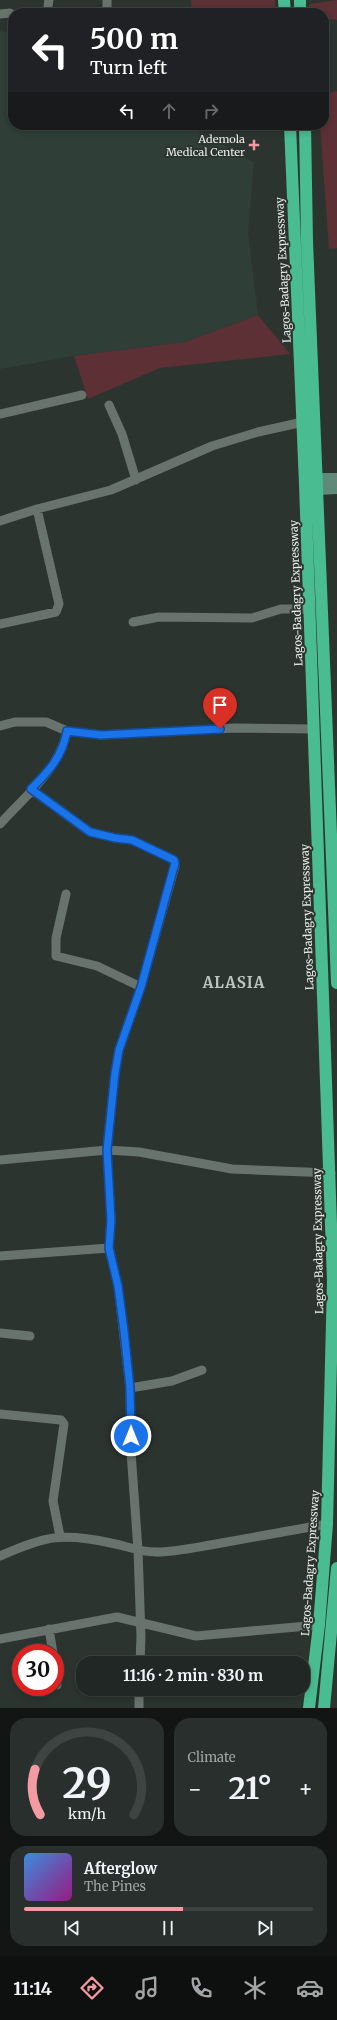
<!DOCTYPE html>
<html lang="en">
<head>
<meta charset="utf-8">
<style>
  body { margin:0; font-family:Merriweather,serif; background:#292f2c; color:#f1f3f6; height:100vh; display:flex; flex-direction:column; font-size:15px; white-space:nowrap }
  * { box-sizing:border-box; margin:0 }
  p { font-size:13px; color:#a2a5a6 }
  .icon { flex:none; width:22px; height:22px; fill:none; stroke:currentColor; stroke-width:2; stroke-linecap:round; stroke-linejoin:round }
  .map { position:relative; height:1708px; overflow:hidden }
  .sheet { display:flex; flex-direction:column; gap:10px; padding:10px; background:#121514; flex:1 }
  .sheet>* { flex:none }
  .hud { position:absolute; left:8px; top:8px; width:321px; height:122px; border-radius:16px; box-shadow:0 2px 6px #0003,0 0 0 1px #3e4441; background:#202124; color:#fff; overflow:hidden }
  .speed { position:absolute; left:12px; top:1644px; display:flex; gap:8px; font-size:20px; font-weight:700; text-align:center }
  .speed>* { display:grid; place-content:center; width:52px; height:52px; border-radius:50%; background:#212724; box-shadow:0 2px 6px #0003,0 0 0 1px #3e4441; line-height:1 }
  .speed .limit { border:6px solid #d22; background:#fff; color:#111 }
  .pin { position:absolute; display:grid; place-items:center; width:34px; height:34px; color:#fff; margin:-41px -17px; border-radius:50% 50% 50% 0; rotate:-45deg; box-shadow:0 0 4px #0007 }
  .pin .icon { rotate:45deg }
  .me { position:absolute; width:44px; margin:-22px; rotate:0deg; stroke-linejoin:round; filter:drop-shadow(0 0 3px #0008) }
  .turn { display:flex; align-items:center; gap:14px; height:84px; padding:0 16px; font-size:18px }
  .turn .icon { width:52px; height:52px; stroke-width:2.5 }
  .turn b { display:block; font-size:28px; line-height:34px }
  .lanes { display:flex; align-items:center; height:38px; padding:0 16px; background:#0003; justify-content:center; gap:20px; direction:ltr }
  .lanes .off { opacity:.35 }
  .big { font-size:30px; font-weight:700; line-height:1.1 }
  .sheet .widget { flex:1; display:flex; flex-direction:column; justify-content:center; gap:6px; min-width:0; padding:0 14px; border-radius:16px; background:#292f2c }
  .sheet .dial { align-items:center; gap:0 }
  .dial svg { height:104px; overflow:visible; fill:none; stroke:#3e4441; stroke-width:7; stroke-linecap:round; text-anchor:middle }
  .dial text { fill:#f1f3f6; stroke:none }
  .song { display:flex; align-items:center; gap:12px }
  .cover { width:48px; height:48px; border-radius:6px; background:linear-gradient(135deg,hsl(210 70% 55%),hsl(310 70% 35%)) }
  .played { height:4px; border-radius:2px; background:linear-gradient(90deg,#f49aa3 55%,#3e4441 55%) }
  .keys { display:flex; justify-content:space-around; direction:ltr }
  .heat { display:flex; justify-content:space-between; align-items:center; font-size:22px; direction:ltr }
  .sheet .tiles { flex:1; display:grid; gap:10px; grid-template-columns:1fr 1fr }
  .widget:last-child { grid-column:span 2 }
  .trip { position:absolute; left:76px; top:1656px; width:234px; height:40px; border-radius:16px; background:#212724; box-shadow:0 2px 6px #0003,0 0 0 1px #3e4441; font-weight:700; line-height:40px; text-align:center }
  .tab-bar { display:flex; height:64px; justify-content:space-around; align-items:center; background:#0d100e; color:#a2a5a6 }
  .tab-bar .icon { width:28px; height:28px }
  .tab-bar .on { color:#f49aa3 }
  .tab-bar b { font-size:18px; color:#f1f3f6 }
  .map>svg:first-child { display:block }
</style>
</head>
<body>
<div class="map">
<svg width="337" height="1708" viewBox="0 0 337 1708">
  <rect width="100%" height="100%" fill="#2c3430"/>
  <!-- built -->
  <path fill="#2f3e37" d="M0,31L13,33V125H188L254,162L248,232L258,315L185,342L74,356L0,369Z"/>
  <!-- green -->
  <path fill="#5c3035" d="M191,0H275V13H192Z
    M337,0V20L324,19V13H308L309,4Z
    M337,91V248L329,249L320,125H324V94Z
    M258,315L290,354L160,368L88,399L74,356L185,342Z"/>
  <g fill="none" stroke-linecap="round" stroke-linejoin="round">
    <!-- street -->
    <path stroke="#69736e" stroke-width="9" d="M47,13L49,0
      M107,13V0
      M0,14L10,13L13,15
      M109,405L122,434L136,480
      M0,414L82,395
      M0,521L37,509L111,490L212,446L258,432L303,422
      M133,622L159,617L252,618L281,609H309
      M0,624L56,612L59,604L37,509
      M0,726L15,722H46L67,731L101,735L235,728L313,729
      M31,789L90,832L115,838L132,840L174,860L175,866L141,987L119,1050L115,1073L107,1150L111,1220L109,1248L118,1286L130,1388L131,1452L138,1550L141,1637L140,1663
      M0,824C25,796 59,770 67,731
      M66,894L56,938V956L97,966L141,987
      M0,1160L107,1150L139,1152L232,1169L331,1173
      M0,1256L109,1248
      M0,1333L30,1336
      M130,1388L172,1381L202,1370
      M0,1414L61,1420L64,1424L53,1501L60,1536
      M0,1556C46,1536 62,1532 111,1543C127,1546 140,1552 156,1552C176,1552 197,1547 216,1544C253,1537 290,1531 327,1524
      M49,1629L53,1653
      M0,1639L117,1617L196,1636L319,1625
      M55,1672L57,1685
      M139,1689V1708"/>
    <!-- secondary -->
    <path stroke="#5f8978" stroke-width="12" d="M318,479H337
      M318,489L337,488"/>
    <!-- highway -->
    <path stroke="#49bc91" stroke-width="12" d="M284,0L285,13
      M300,0V13
      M290,125L305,484L333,1281L327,1524L319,1625L309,1708
      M305,125L307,241L337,983
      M324,1708L337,1568"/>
  </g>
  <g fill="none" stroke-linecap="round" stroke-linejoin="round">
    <defs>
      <path id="route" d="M131,1436L130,1388L124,1331L118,1286L109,1248L111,1220L107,1150L115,1073L119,1050L141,987L175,863L174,860L132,840L115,838L90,832L31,789C49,771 62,757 67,731L101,735L220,729"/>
    </defs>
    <!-- route casing -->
    <use href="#route" stroke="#114b97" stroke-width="10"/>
    <!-- route -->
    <use href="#route" stroke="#1a73e8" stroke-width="7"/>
  </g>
  <!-- markers -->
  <path fill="#f49aa3" stroke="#2c3430" stroke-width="1.5" d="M252 139h4v4h4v4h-4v4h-4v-4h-4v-4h4z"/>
  <g text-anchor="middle" stroke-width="4" stroke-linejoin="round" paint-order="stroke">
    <!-- poi labels -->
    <g font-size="11" fill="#e8edeb" stroke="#2c3430" text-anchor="end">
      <text x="245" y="143">Ademola<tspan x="245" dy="13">Medical Center</tspan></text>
    </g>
    <!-- street labels -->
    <g font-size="11" fill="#e8edeb" stroke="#2c3430">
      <text transform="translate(283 270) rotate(-93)" y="4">Lagos-Badagry Expressway</text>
      <text transform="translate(296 593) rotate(-92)" y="4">Lagos-Badagry Expressway</text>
      <text transform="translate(307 917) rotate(-92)" y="4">Lagos-Badagry Expressway</text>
      <text transform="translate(318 1241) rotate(-91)" y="4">Lagos-Badagry Expressway</text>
      <text transform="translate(310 1563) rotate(-86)" y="4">Lagos-Badagry Expressway</text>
    </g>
    <!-- district labels -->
    <g font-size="15" font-weight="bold" letter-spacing="1" fill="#bbc6c1" stroke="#2c3430">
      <text x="234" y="988">ALASIA</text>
    </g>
  </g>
</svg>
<div class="speed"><div class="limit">30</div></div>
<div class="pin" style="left:220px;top:729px;background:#d93025"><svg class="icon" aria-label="arrive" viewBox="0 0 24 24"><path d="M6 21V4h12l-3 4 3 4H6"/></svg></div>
<svg class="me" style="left:131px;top:1436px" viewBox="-20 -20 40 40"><circle r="17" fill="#1a73e8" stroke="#fff" stroke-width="3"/><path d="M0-11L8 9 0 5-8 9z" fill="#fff"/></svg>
<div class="trip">11:16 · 2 min · 830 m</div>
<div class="hud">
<div class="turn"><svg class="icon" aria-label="left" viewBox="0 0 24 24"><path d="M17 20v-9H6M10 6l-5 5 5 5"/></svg><div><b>500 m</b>Turn left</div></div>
<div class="lanes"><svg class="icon" aria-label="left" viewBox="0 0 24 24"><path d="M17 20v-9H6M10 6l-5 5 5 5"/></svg><svg class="icon off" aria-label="ahead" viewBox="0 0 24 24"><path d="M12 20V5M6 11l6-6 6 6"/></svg><svg class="icon off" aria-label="right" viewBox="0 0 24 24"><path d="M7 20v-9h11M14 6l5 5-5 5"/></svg></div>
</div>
</div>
<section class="sheet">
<div class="tiles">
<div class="widget dial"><svg viewBox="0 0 100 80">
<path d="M14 69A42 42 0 1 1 86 69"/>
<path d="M14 69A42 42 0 0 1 10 34" stroke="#f49aa3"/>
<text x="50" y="56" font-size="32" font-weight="700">29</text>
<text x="50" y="72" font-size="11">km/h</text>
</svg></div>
<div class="widget"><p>Climate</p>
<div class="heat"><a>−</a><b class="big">21°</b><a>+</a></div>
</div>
<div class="widget">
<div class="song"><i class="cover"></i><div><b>Afterglow</b><p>The Pines</p></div></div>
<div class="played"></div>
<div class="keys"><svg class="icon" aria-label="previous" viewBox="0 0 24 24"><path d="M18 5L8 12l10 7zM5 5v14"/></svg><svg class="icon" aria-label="pause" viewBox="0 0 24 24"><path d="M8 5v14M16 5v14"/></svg><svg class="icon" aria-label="next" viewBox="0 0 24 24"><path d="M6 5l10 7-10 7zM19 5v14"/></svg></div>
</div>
</div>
</section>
<nav class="tab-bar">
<b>11:14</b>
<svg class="icon on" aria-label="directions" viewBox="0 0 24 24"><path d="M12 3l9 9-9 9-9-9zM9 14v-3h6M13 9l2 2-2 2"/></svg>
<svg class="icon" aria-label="music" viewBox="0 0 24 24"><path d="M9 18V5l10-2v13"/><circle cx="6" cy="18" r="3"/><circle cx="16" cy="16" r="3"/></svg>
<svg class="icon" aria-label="phone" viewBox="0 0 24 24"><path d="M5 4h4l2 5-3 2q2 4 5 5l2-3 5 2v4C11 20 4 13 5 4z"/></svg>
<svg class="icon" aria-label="climate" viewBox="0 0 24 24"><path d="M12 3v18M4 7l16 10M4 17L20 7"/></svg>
<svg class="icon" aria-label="car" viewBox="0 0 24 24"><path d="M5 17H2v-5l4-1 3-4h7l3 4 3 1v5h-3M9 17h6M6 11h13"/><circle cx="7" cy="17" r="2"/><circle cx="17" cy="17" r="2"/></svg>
</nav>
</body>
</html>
